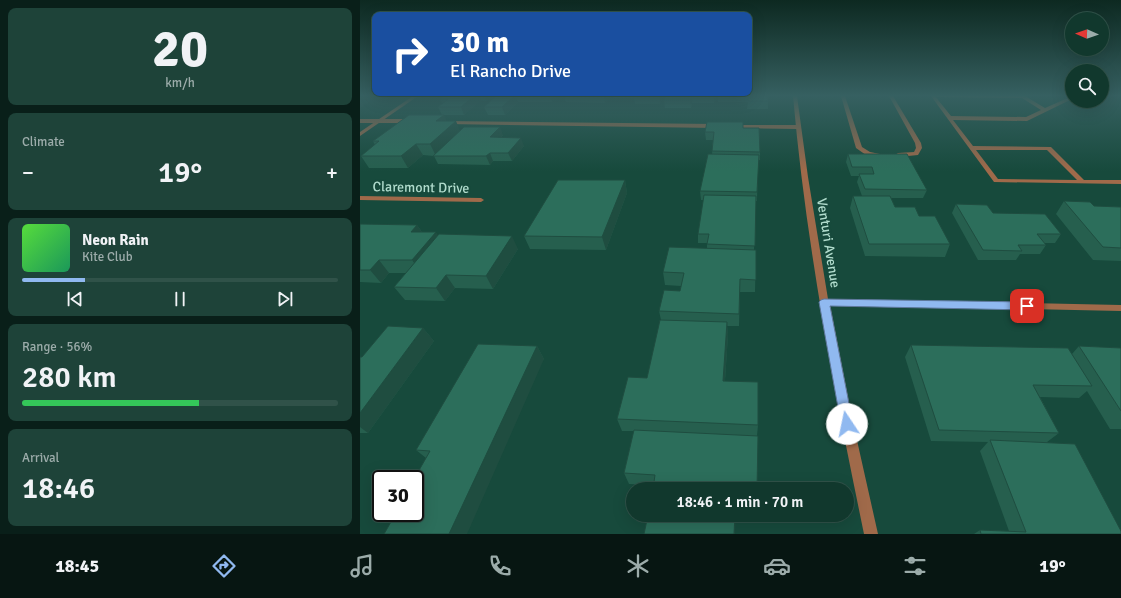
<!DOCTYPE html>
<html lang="en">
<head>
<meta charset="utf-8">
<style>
  body { margin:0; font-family:Signika,sans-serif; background:#1e4339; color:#f1f3f6; height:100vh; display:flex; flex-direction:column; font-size:15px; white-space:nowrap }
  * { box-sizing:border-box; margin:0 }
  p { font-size:13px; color:#9cacaa }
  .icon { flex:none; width:22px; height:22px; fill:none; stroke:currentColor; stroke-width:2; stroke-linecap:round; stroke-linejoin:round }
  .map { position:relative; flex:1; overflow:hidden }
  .sheet { display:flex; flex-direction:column; gap:8px; padding:8px; background:#091f19; width:360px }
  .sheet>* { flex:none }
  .guide { position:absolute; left:12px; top:12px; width:380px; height:84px; border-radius:8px; box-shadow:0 4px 16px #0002,0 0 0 1px #305249; background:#1a4fa0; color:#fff; overflow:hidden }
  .needle { width:26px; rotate:272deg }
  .fabs { position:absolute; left:705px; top:12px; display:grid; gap:8px }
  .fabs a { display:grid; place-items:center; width:44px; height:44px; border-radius:50%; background:#11382d; box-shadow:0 4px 16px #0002,0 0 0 1px #305249; font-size:20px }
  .speed { position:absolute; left:12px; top:470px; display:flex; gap:8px; font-size:20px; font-weight:700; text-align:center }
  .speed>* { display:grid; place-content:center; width:52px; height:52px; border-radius:50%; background:#11382d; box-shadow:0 4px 16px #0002,0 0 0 1px #305249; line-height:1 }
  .speed .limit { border:2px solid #111; border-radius:6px; background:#fff; color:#111 }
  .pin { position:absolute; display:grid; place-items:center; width:34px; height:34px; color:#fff; margin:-17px; border-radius:8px; box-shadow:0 2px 6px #0006 }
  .me { position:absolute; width:44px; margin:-22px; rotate:349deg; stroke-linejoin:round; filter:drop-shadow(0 0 3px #0008) }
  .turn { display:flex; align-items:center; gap:14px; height:84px; padding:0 12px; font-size:18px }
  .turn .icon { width:52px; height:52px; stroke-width:2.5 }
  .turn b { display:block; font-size:28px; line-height:34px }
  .big { font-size:30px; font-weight:600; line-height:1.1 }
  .sheet .widget { flex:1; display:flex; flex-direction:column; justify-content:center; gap:6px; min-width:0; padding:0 14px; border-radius:8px; background:#1e4339 }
  .sheet .dial { align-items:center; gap:0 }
  .dial b { font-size:52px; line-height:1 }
  .song { display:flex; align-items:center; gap:12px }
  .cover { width:48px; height:48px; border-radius:6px; background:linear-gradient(135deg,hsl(110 70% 55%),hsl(150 70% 35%)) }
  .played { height:4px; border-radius:2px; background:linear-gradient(90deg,#90b9f0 20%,#305249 20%) }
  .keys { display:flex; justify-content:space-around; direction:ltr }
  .heat { display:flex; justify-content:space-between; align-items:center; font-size:22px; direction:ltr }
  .charge { height:6px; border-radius:3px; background:linear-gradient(90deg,#34c759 56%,#305249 0) }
  .trip { position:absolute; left:266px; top:482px; width:228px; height:40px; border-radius:20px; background:#11382d; box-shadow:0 4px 16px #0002,0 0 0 1px #305249; font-weight:600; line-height:40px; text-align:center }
  .dock { display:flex; height:64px; justify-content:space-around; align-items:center; background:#071612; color:#9cacaa }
  .dock .icon { width:28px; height:28px }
  .dock .current { color:#90b9f0 }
  .dock b { font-size:18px; color:#f1f3f6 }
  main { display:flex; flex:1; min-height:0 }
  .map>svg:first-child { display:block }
</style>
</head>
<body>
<main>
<section class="sheet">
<div class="widget dial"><b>20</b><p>km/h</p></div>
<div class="widget"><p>Climate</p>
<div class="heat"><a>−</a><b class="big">19°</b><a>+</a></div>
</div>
<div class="widget">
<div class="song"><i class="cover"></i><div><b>Neon Rain</b><p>Kite Club</p></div></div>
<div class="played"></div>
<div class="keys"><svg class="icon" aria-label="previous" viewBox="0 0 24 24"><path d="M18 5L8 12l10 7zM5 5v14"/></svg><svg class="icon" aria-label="pause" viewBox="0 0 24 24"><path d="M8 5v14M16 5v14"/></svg><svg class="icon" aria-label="next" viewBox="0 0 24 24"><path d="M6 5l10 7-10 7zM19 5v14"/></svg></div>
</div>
<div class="widget"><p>Range · 56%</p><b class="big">280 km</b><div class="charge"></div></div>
<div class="widget"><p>Arrival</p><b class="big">18:46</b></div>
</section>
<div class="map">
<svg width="761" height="534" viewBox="0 0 761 534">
  <rect width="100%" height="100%" fill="#174a3c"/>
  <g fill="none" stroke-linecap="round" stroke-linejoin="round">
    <!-- service -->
    <path fill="#a06a4a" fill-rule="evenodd" d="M481,96H485L502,147L510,152L520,154V156L506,155L496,148Z
      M529,96H533L561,143L562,148L558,155L538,157L535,155L538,153L554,152L556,148L555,143Z
      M571,96H575L591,116L666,117L681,110L662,98L578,97L576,96H665L685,108L712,96V99L667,121L593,120L613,146L691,147L724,180H761V184L634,182ZM616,150H687L717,180L638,179Z
      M0,119H51L54,121L51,123H0Z
      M84,121L357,124L360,126L357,128L86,124L84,123Z
      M370,125H438L441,127L438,129L372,128L369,126Z"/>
    <!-- minor -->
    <path fill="#a06a4a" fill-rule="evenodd" d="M53,96H58L0,136V132Z
      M433,96H437L448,177L468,299L761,305V311L470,305L492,418L518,534H504C474,389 446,244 433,96Z
      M0,196L121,198L124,200L121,202L0,200Z"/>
  </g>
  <!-- wall -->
  <path fill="#265f4e" d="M84,96H131L126,101L121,100L104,115H82L78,107L82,103L80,99Z
    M136,96H197L192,102H158L145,115H128L124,107Z
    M204,96H250L245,103L206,102Z
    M253,96H303L300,104H275L274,98H253Z
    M306,96H356L354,103H332L331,108H305L304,100Z
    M358,96H408V109H387L388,102H358Z
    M87,121L100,131L143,135L141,138L164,146L152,161H133L130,165L78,164L74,156L63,155L48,168H9L1,156L15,145L13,141Z
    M383,128L400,152V160H398L397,201H396L394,250H396L395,292H380L379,326H367L368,335L365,381L398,425L397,436L294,485L269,484L264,473L274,431H262L257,419L287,378L301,320L299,311L320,291L321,286L305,285L303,272L347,248V243H338V234L344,200H341L340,191L352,154L353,140H346L345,132Z
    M488,154L567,190L563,198H531L535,207L559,216L590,244L585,257L505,256L490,208L493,196H502L497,182L499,176H491L486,162Z
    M265,180L267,193L246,250L170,249L164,236Z
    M704,201L734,206L761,207V261L733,260L696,214Z
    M596,204L633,213L701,234L695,243H684L686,245L680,254H660L656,260H618L592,213Z
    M0,224L57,225L62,232L78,236L158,249L133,289L95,288L85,301L45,300L34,287L46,273H29L21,283L0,282Z
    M63,328L74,341L8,433H0V357H2Z
    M551,345L712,354L719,346L761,348V429H750L727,391L719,398L680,397L699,433L687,442L761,534H614L620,530L649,531L620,451L628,442L571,441L545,357Z
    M177,346L184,359L66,458L56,450Z"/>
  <!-- shaded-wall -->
  <path fill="#1f4d40" d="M2,96H19L0,108V97Z
    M114,96H119L121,100L104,115L101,107Z
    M124,96H131L126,101Z
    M154,96H156L158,102L145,115L142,107Z
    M190,96H197L192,102Z
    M244,96H250L245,103Z
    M299,96H303L300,104Z
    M332,96V103L331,108L330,100Z
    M354,96H356L354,103Z
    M84,115L89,126L76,121Z
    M96,121L101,133L76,156L70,144Z
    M140,127L143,135L134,146L130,137Z
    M161,138L164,146L152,161L148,153Z
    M56,144L63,155L48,168L41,156Z
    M130,153L133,161L130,165L126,156Z
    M265,180L267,193L246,250L242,237Z
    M57,225L66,238L51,232Z
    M76,232L84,245L61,273L52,260Z
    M152,236L158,249L133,289L126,276Z
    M19,260L29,273L21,283L10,270Z
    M86,275L95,288L85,301L76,288Z
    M380,279V292L379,326V314Z
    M367,322L368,335L364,393L363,381Z
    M63,328L74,341L8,433L0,427V413Z
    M177,346L184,359L107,534H89Z
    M375,515H376L375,534H374Z"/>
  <!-- building -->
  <path fill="#2c6e5b" stroke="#1f4d40" d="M84,96H114L101,107H78L88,99H80Z
    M136,96H154L142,107H124Z
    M306,96H332L330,100H304Z
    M388,96H408V101H388Z
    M49,115H84L76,121H96L70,144H56L41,156H1L19,141H13Z
    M347,122H383V128H399L400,152L352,151L354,132H345Z
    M104,127H140L130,137L161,138L148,153H130L126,156H73Z
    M348,154L399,155L397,192L340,191Z
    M488,154H547L567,190L505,189L499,174H514L512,167H492Z
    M198,180H265L242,237L164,236Z
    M344,195L396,196L395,246L347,244L349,234H338Z
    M493,196H530L535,207H555L559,216H575L590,244H509Z
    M704,201L730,202L734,206L761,207V248L743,247Z
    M596,204L627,205L633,213L685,214L701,234H677L686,245H658L662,251L623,250Z
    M0,224L57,225L51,232H76L52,260H19L10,270H0Z
    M79,234L152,236L126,276L86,275L76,288L34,287Z
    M309,247L396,250V280L380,279L379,314L299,311L304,290L320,291L324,273L303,272Z
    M300,320L367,322L363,381L398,382V425L257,419L268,377L287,378Z
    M28,326L63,328L0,413V357H2Z
    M118,344L177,346L89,534H24L36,513H55V479H54L70,451L56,450Z
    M551,345L708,348L732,386L673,385L699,433L579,430Z
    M719,346L761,348V411Z
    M274,430L398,436L397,489H293L295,475L264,473Z
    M630,440L715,444L761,531V534H621L620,530L666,532Z
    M288,515H375L374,534H284Z"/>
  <!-- sky -->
  <linearGradient id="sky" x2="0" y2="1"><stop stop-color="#0d2921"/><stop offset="0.56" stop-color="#366061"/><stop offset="1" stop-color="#366061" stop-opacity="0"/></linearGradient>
  <rect width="761" height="171" fill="url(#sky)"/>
  <!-- route -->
  <path fill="#90b9f0" stroke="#5e789c" d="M464,299L667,302L671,303L672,306L671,309L667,310L470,306L493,424L492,428L487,430L483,428L481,424L459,302L461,300Z"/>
  <g text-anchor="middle" stroke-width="4" stroke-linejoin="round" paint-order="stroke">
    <!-- street labels -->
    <g font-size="14" fill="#b1dccd" stroke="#174a3c">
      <text transform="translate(61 187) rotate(1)" y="5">Claremont Drive</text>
      <text transform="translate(469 243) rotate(81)" y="5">Venturi Avenue</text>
    </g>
  </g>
</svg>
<div class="fabs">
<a><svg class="needle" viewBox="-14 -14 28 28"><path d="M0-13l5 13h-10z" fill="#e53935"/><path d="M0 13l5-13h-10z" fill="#9cacaa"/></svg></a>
<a><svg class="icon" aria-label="search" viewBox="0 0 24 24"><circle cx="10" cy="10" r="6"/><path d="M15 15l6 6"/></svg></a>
</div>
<div class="speed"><div class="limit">30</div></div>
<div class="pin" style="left:667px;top:306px;background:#d93025"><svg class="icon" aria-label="arrive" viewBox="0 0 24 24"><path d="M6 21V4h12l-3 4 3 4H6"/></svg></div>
<svg class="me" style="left:487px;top:424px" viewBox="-20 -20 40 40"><circle r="19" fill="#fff"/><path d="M0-13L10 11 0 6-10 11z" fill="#90b9f0"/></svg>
<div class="trip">18:46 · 1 min · 70 m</div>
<div class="guide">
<div class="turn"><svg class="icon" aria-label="right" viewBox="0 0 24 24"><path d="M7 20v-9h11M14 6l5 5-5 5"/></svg><div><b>30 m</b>El Rancho Drive</div></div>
</div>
</div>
</main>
<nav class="dock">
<b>18:45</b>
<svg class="icon current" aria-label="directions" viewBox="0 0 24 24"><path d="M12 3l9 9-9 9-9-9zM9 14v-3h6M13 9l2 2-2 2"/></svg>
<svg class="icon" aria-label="music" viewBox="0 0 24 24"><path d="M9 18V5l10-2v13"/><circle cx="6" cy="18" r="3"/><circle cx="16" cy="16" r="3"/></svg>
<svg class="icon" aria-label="phone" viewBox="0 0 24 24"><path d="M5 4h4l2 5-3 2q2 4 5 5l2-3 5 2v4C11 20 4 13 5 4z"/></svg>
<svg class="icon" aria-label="climate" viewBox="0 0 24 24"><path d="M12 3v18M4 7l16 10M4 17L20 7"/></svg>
<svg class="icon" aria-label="car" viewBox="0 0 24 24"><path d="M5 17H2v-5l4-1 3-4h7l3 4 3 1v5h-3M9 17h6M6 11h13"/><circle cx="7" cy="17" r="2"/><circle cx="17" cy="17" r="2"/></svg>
<svg class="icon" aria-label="filters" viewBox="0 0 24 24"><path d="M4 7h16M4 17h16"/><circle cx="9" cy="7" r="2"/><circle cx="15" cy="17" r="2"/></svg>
<b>19°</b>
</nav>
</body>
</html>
